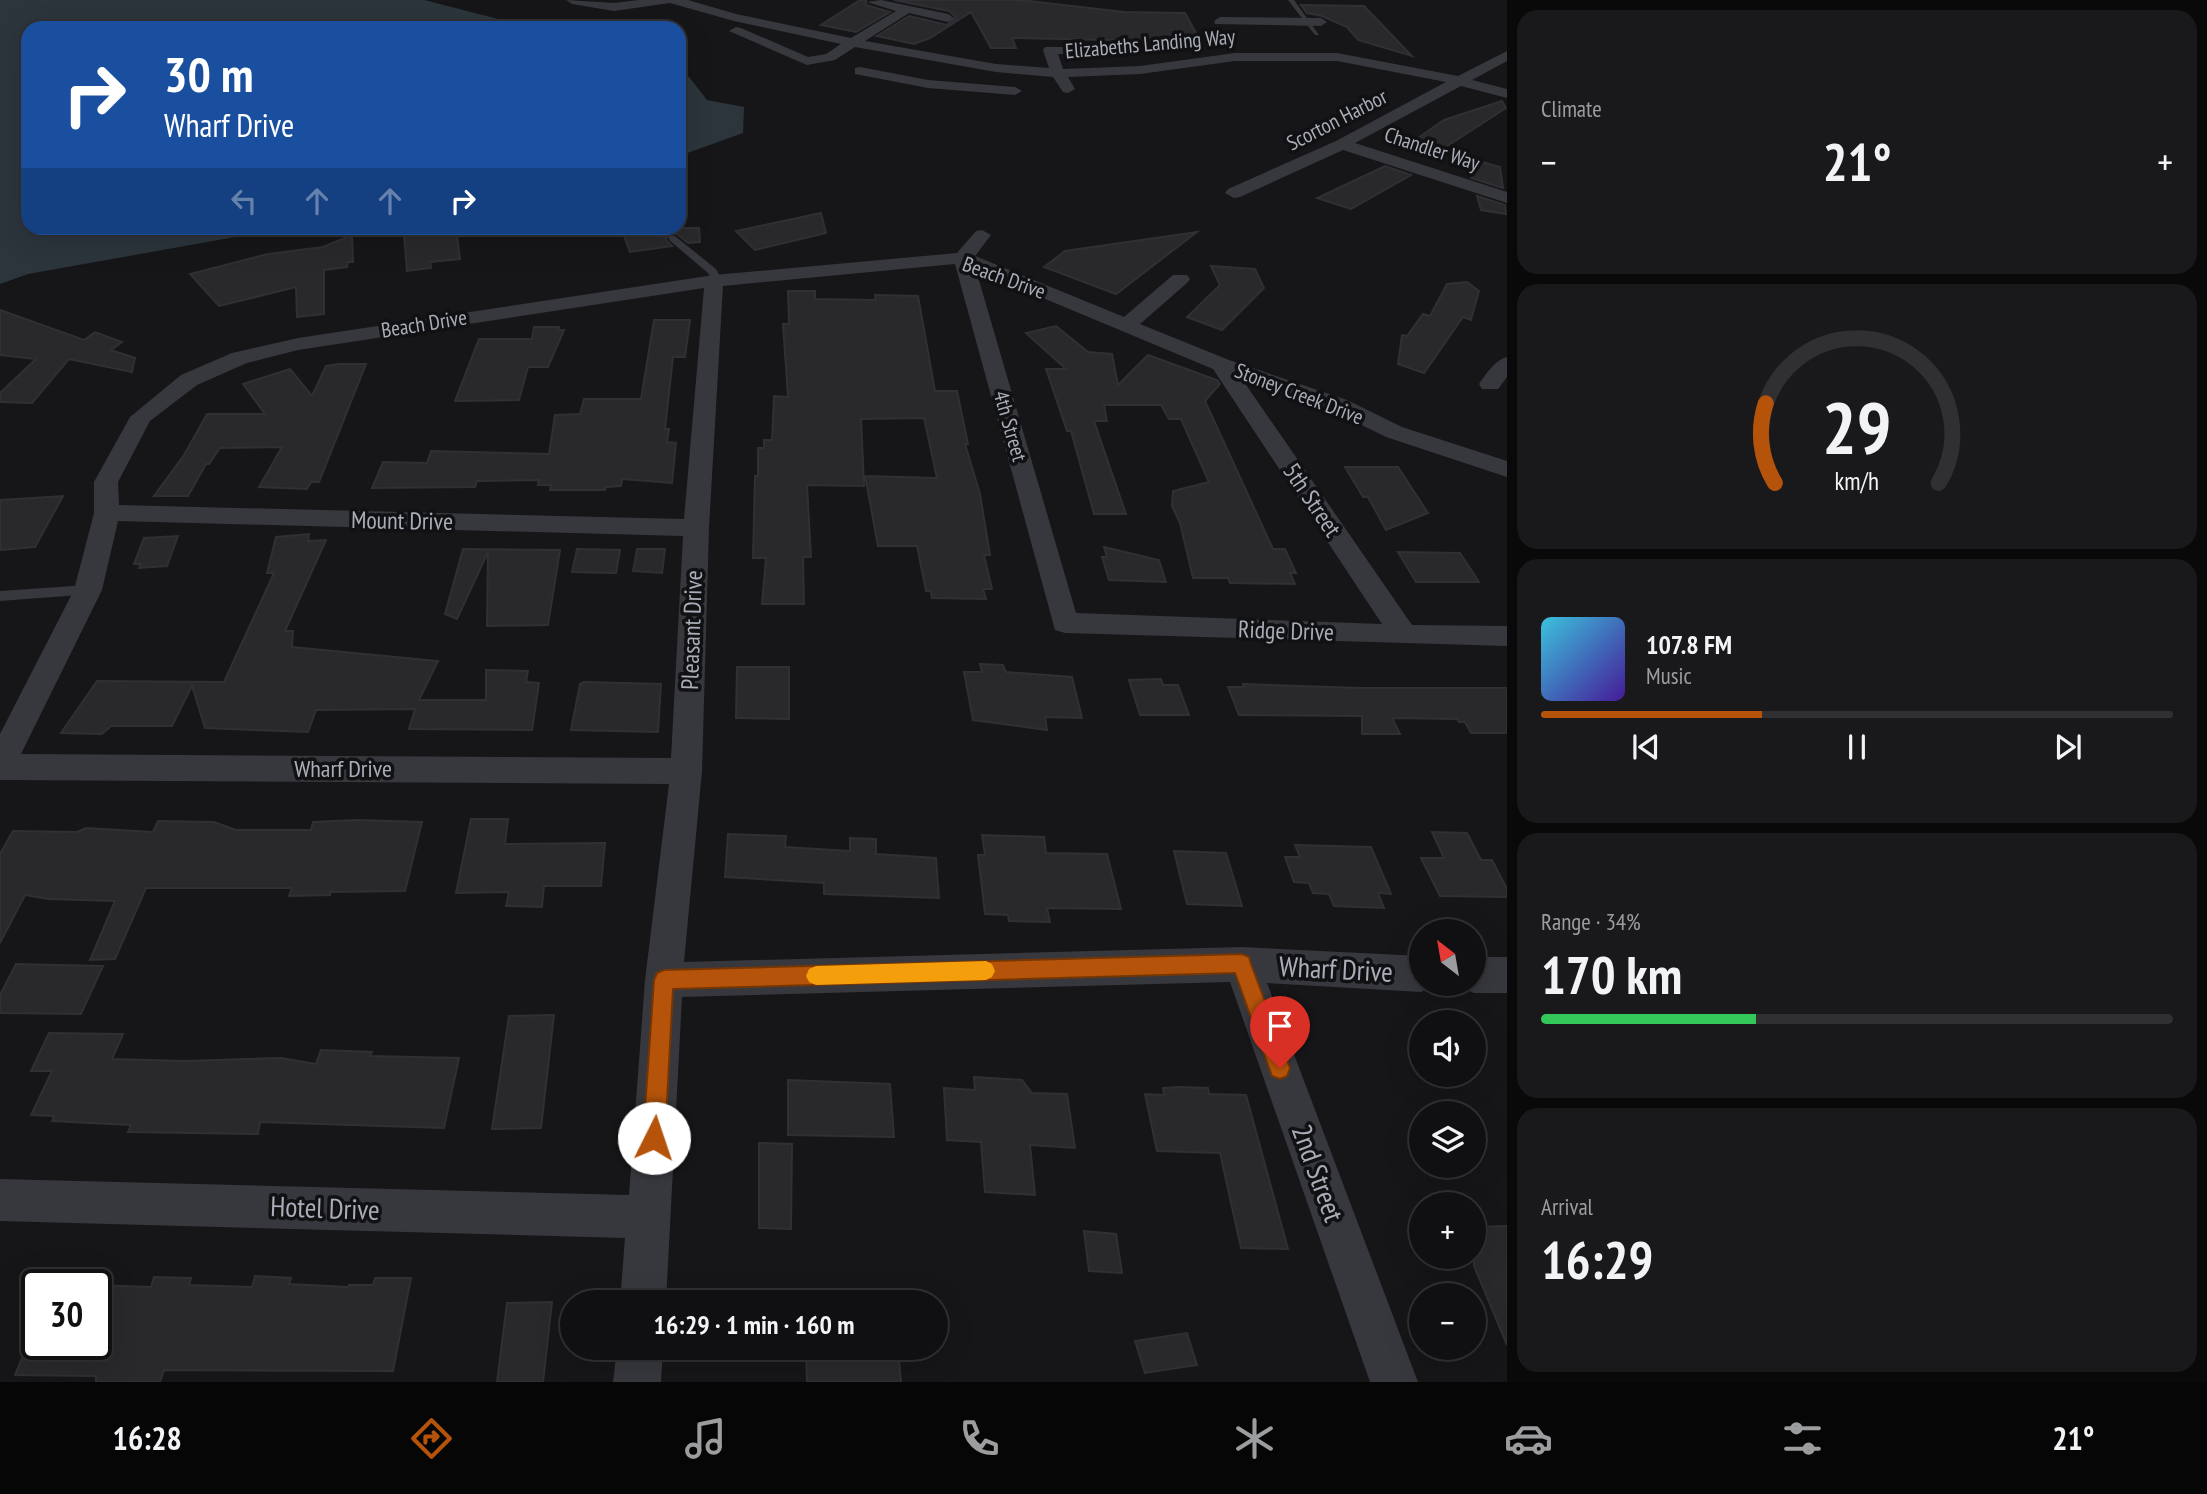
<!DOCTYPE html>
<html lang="en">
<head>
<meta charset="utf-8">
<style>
  body { margin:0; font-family:"PT Sans Narrow",sans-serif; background:#19191b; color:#f1f3f6; height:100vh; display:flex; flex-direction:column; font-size:26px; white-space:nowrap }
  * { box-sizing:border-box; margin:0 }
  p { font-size:23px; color:#9c9d9f }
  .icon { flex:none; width:38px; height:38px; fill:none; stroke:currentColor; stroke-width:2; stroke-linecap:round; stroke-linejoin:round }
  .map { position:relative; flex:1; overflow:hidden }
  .panel { display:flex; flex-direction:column; gap:10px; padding:10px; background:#09090a; width:700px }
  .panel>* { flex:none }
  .hud { position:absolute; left:21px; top:21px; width:665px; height:214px; border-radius:21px; box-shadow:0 7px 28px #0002,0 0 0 2px #303032; background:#1a4fa0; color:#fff; overflow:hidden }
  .needle { width:46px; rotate:329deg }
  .fabs { position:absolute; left:1409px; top:919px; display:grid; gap:14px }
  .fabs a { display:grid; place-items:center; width:77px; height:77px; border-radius:50%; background:#101012; box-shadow:0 7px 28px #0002,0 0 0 2px #303032; font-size:35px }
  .speed { position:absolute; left:21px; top:1269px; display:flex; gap:14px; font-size:35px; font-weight:700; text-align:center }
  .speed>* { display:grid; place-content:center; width:91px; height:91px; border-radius:50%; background:#101012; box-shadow:0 7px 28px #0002,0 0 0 2px #303032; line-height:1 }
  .speed .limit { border:4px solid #111; border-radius:10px; background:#fff; color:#111 }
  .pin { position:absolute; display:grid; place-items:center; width:60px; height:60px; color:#fff; margin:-72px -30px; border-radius:50% 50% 50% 0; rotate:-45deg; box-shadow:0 0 7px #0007 }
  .pin .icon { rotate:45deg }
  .me { position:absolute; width:77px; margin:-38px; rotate:4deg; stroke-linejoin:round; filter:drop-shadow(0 0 5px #0008) }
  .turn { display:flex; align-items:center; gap:24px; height:147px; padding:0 28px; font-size:32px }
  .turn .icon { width:91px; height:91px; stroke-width:2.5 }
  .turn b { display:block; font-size:49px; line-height:60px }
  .lanes { display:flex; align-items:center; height:66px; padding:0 28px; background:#0003; justify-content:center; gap:35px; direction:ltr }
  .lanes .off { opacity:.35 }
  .big { font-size:52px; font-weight:700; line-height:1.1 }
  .panel .widget { flex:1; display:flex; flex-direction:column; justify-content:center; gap:10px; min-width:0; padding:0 24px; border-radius:21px; background:#19191b }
  .panel .dial { align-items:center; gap:0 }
  .dial svg { height:182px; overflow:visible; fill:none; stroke:#303032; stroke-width:7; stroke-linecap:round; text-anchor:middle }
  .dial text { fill:#f1f3f6; stroke:none }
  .song { display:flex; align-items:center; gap:21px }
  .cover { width:84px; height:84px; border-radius:10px; background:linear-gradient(135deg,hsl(190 70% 55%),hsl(260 70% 35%)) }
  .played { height:7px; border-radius:4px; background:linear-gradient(90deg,#b45309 35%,#303032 35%) }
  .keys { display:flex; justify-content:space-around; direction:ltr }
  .heat { display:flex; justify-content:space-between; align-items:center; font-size:38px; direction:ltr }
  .charge { height:10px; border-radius:5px; background:linear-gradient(90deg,#34c759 34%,#303032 0) }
  .trip { position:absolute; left:560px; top:1290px; width:388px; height:70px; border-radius:35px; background:#101012; box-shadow:0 7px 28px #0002,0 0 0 2px #303032; font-weight:700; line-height:70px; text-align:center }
  .tab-bar { display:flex; height:112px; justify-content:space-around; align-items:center; background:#060607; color:#9c9d9f }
  .tab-bar .icon { width:49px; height:49px }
  .tab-bar .selected { color:#b45309 }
  .tab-bar b { font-size:32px; color:#f1f3f6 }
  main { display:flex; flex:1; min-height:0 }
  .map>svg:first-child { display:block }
</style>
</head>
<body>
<main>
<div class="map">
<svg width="1507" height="1382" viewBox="0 0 1507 1382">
  <rect width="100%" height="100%" fill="#161618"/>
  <!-- water -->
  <path fill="#2c353c" d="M0,0H424L533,28H28V228H286L28,274L0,284Z
    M679,73L689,77L707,100L744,107L743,133L679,156Z"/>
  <!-- building -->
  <path fill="#29292c" stroke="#303034" stroke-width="2" d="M860,0H866V5L890,12L856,32L821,25Z
    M894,0H1020L1124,12L1185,13L1201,42L1012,38L1016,48H991L971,12L930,38L914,44L877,36L909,16L947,25L956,17L949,11Z
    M1301,5L1364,6L1412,56L1358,40L1347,27L1322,16L1307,13Z
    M1502,101L1506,108L1438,152L1411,143L1444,120Z
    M1465,157L1500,167L1503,188L1471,178Z
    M1385,166L1411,175L1351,209L1317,198Z
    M1477,196L1505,205L1506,214L1481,210Z
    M821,213L826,233L755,250L736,231Z
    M456,228L460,259L430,262L431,268L407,271L404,235Z
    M621,228H699L700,242L688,243L677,234L669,233L666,240L672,246L630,252Z
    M1197,232L1116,294L1044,267L1065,251Z
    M352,235L353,262H348L347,267L324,270V314L297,317L296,287L219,306L190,274L268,254L323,247Z
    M1211,266L1255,269L1264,288L1222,330L1187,317L1220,285Z
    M1467,282L1479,291L1471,320L1463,317L1424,373L1398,364L1402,335L1407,336L1423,314L1430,316L1447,284Z
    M788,291H815V299L876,300L875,295L918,296L935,391H957L968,444H965L980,494L990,555H984L992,589H983L986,599L932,598L931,591H926L917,546H878L865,476L937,478L924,418L861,419L864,486L807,485L811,557H803L804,604H762L766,558H753L755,476H758V448H764V440H772L774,396L788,397L783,324H789Z
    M0,310L84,340L95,332L122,342L111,350L135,358L132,372L69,359L32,403L0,402V393L36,359L0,355Z
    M654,320H690L685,357H673L665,429H669L667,442L676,443L672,483L622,479L621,486L606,487L605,490H550L551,485H538L539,480L477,481L475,487L372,488L383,462L427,463L431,451L549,454L555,415L580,414L584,399H641Z
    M1056,326L1088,352L1112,354L1118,385L1148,355L1217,380L1220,384L1205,401L1273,549H1285L1296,573H1290L1295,584L1230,583L1228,578H1193L1180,523L1172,506L1173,491L1209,482L1181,419H1169L1161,405H1104L1107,421H1094L1126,514H1094L1071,431H1067L1046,369H1066L1026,333Z
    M534,327H559L558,330H564L548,367H528L519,400L455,401L479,339H532Z
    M339,364H366L319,482H311L307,489L259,487L282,447L220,448L209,464H206L188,496H154L184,455L207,414H265L243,384L290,369L312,396L326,366Z
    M1345,467H1398L1428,513L1386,530L1368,497H1363Z
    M63,496L35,547L0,550V500Z
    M309,534L308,541L326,540L285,631H293L292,647L438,661L419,700H486V670L528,671L526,682L539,683L532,730L409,729L415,709L316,710L308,732L205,728L192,686L172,726H111L102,734L61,733L97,681L224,682L274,573H267L276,537Z
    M178,536L167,566L139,568L141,564H134L144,538Z
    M1104,547L1159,560L1166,582L1109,580L1102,557H1107Z
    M463,549L560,550L548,625L487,626L488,552L457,619L445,614Z
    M577,549L620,550L616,573L572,572Z
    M637,549H665L662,573L633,571Z
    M1398,552L1460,553L1479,582H1416Z
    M980,664L1003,665L1006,672L1072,677L1082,718L1045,717L1047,730L973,720L964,672H982Z
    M737,667H789V719L736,718Z
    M1161,679L1163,685H1178L1189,715H1140L1129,680Z
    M584,682L661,684L658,732L571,730L580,684Z
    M1243,684L1360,688H1507V733H1471L1465,722H1459L1457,719L1392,718L1400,734H1362V716L1239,715L1228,687H1244Z
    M471,819H508L505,844L605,843L601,886H544L542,907L506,906L509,892L456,893Z
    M357,820L422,822L405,891L330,892V895L289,896L292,888H146L115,959L90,960L115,901L49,899L25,895L0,943V854L13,831L77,832L86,828L153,832L158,821L214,822L236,830H311L313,822Z
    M1432,832L1467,833L1481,860H1492L1507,889V897L1440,896L1421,858H1444Z
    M728,834L786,836L785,847L850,851V838L876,839V854L936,858L939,898L824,894V883L725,877Z
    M982,835L1044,837L1046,853L1107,854L1121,909L1047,908L1050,922L1009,921L1008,915L985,914L978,855H985Z
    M1295,845L1371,847L1391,894L1378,893L1384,908L1334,906L1329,894L1313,893L1309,883L1294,882L1285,857H1300Z
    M1174,851L1226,853L1242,906L1187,904Z
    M16,964L58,965L103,966L81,1014L0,1013V995Z
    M554,1015L541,1128L492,1129L509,1016Z
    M49,1033L123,1034L112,1059L185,1061L281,1058L316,1064L321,1050L372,1052L370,1056L459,1058L444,1128L260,1122L258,1134L128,1132L131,1125L52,1121L54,1116L31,1115L52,1071H31Z
    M974,1077L1022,1080L1032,1093L1067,1094L1075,1148L1030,1145L1035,1195L985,1192L981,1142L947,1140L944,1088L975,1090Z
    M788,1080L890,1084L894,1137L788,1135Z
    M1180,1087L1208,1088L1209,1094L1246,1095L1288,1249L1241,1248L1220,1153L1157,1151L1145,1094L1164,1095L1163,1088Z
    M759,1143L792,1144L791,1229L759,1228Z
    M1507,1226V1345L1474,1266V1227Z
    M1084,1231L1116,1234L1122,1273L1089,1271Z
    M255,1276L291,1278L289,1284L348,1287L349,1285H373L375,1278H411L393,1371L164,1370L160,1382H96V1376L15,1375L28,1344H96V1285L151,1287L154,1277L191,1278L189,1285L252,1287Z
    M552,1302L543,1382H497L507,1303Z
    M1187,1333L1197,1365L1145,1373L1135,1341Z
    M806,1348H898L901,1382H807Z"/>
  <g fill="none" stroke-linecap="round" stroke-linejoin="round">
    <!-- lane -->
    <path fill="#37383d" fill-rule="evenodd" d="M1288,0H1294L1319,35H1315Z
      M669,236H675L716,269L722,280L721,282H713L708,273L669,240Z
      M88,585L95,590L93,594L0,601V591Z"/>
    <!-- street -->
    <path fill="#37383d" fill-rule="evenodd" d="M566,0L614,3L639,0H688L736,14L851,38L896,11L867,2L881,0L948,14L954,18L948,22L909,13L865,41L996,64L1049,68L1043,50L1045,47H1116L1121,48V54H1058L1063,69L1140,66L1235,53H1337L1458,76L1507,51V61L1472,80L1507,89V98L1461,86L1355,143L1507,192V203L1343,150L1240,197L1234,198L1225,193L1228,189L1336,141L1446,82L1337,61H1235L1140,74L1068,77L1075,89L1068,93L1063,92L1053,77L996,72L855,47L835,60L807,65L729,31L736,27L741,28L808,57L826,54L841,44L734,21L670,3L614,11L572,4Z
      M1220,17L1321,18L1327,22L1321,26L1215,24L1214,21Z
      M860,67L928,80L1015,87L1022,91L1015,95L928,88L855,74V68Z
      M982,230L991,235L975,256L1124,317L1173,275H1187L1190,279L1187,283L1140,324L1229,360L1347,400L1402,427L1507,461V477L1386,437L1331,410L1242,379L1412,625L1507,626V646L1065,633L1055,630L955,264L723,286L709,528L702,771L684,962L1242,947L1421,956V984H1435L1421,992L1267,983L1418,1382H1370L1230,982L682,997L666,1302H620L625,1238L0,1221V1179L629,1195L645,980L669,784L0,780V734L74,590L94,513V482L130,417L181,375L232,353L298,338L714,275L957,253L976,231ZM976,270L1213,369L1382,624L1076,613ZM704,288L684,519L119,505L118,482L150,421L197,385L247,363L298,350ZM118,521L683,536L671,758L21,754L102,590Z
      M1507,357V377L1498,389H1482L1479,384C1486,374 1495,360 1507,357Z
      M1474,957H1507V993H1474L1461,987L1459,984H1474Z
      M617,1348H663L661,1382H613Z"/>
  </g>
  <!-- route -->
  <path fill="#b45309" stroke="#753606" stroke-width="2" d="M1242,954L1249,957L1251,964L1290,1068L1287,1076L1280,1079L1272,1076L1235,973L673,989L665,1138L662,1146L654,1149L646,1146L643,1138L654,980L657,973L664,970Z"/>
  <!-- slow -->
  <path fill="#f59e0b" d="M986,961L992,964L995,971L992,977L986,980L816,985L809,982L806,976L809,969L816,966Z"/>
  <g text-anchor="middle" stroke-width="7" stroke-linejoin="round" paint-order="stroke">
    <!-- far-street labels -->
    <g font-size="21" fill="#a8adb8" stroke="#111113">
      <text transform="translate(1150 44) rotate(-5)" y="7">Elizabeths Landing Way</text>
      <text transform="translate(1337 120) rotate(-27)" y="7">Scorton Harbor</text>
      <text transform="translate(1432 149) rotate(18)" y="7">Chandler Way</text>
      <text transform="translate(1004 278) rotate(20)" y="7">Beach Drive</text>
      <text transform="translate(424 324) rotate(-9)" y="7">Beach Drive</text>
      <text transform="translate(1299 394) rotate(21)" y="7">Stoney Creek Drive</text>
      <text transform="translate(1010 426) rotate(74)" y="7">4th Street</text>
    </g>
    <!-- street labels -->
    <g font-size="24" fill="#a8adb8" stroke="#111113">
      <text transform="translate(1312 500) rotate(56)" y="8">5th Street</text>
      <text transform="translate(402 521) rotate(1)" y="8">Mount Drive</text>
      <text transform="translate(692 630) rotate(-88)" y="8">Pleasant Drive</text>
      <text transform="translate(1286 631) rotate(2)" y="8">Ridge Drive</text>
      <text x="343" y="777">Wharf Drive</text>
    </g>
    <!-- near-street labels -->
    <g font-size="28" fill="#a8adb8" stroke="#111113">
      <text transform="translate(1336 969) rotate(3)" y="10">Wharf Drive</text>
      <text transform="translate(1318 1173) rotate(70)" y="10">2nd Street</text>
      <text transform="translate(325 1208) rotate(2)" y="10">Hotel Drive</text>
    </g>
  </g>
</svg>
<div class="fabs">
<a><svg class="needle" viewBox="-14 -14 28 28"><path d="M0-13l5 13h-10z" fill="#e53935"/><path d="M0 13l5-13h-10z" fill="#9c9d9f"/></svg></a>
<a><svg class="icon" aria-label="sound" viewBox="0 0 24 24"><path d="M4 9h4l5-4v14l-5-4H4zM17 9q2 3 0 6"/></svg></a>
<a><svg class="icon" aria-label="layers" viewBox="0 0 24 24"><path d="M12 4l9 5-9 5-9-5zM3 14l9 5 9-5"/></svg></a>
<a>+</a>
<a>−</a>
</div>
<div class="speed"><div class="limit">30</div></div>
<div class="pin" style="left:1280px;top:1068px;background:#d93025"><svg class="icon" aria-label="arrive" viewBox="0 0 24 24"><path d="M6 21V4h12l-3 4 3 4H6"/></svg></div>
<svg class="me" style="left:654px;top:1138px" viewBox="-20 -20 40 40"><circle r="19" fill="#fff"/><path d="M0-13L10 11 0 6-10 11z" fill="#b45309"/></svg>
<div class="trip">16:29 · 1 min · 160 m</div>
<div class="hud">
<div class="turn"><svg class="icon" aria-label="right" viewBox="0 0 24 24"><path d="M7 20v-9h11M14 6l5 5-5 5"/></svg><div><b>30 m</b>Wharf Drive</div></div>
<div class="lanes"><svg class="icon off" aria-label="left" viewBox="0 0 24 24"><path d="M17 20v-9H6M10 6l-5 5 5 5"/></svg><svg class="icon off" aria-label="ahead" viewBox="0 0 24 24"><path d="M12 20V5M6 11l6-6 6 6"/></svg><svg class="icon off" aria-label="ahead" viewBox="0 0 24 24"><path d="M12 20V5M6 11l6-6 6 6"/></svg><svg class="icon" aria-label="right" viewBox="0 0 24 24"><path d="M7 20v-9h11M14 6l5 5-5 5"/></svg></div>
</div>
</div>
<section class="panel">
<div class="widget"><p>Climate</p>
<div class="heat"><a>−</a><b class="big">21°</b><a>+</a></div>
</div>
<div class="widget dial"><svg viewBox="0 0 100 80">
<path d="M14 69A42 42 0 1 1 86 69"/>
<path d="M14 69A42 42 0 0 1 10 34" stroke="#b45309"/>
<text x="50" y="56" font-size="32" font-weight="700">29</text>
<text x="50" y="72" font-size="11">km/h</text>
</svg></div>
<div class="widget">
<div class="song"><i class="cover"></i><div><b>107.8 FM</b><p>Music</p></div></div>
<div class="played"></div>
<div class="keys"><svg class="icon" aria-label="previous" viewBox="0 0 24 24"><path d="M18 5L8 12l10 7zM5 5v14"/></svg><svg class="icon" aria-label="pause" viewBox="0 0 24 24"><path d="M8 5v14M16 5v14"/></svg><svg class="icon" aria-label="next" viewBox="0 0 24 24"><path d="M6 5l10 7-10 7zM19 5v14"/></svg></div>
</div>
<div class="widget"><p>Range · 34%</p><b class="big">170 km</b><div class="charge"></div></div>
<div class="widget"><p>Arrival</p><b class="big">16:29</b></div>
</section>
</main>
<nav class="tab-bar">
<b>16:28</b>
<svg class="icon selected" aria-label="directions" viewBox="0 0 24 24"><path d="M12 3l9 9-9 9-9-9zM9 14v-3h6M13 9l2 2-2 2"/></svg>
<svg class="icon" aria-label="music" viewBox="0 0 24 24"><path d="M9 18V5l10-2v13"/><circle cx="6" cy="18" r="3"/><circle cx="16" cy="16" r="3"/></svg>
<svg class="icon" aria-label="phone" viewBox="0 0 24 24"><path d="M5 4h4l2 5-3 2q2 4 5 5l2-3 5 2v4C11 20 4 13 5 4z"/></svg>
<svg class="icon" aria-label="climate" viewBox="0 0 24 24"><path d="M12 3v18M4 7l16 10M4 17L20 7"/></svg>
<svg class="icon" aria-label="car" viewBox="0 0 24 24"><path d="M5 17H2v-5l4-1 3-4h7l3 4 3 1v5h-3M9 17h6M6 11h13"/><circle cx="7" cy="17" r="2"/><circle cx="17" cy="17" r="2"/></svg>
<svg class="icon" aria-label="filters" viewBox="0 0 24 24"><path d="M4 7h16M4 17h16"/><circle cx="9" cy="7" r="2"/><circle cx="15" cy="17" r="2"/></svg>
<b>21°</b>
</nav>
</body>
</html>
